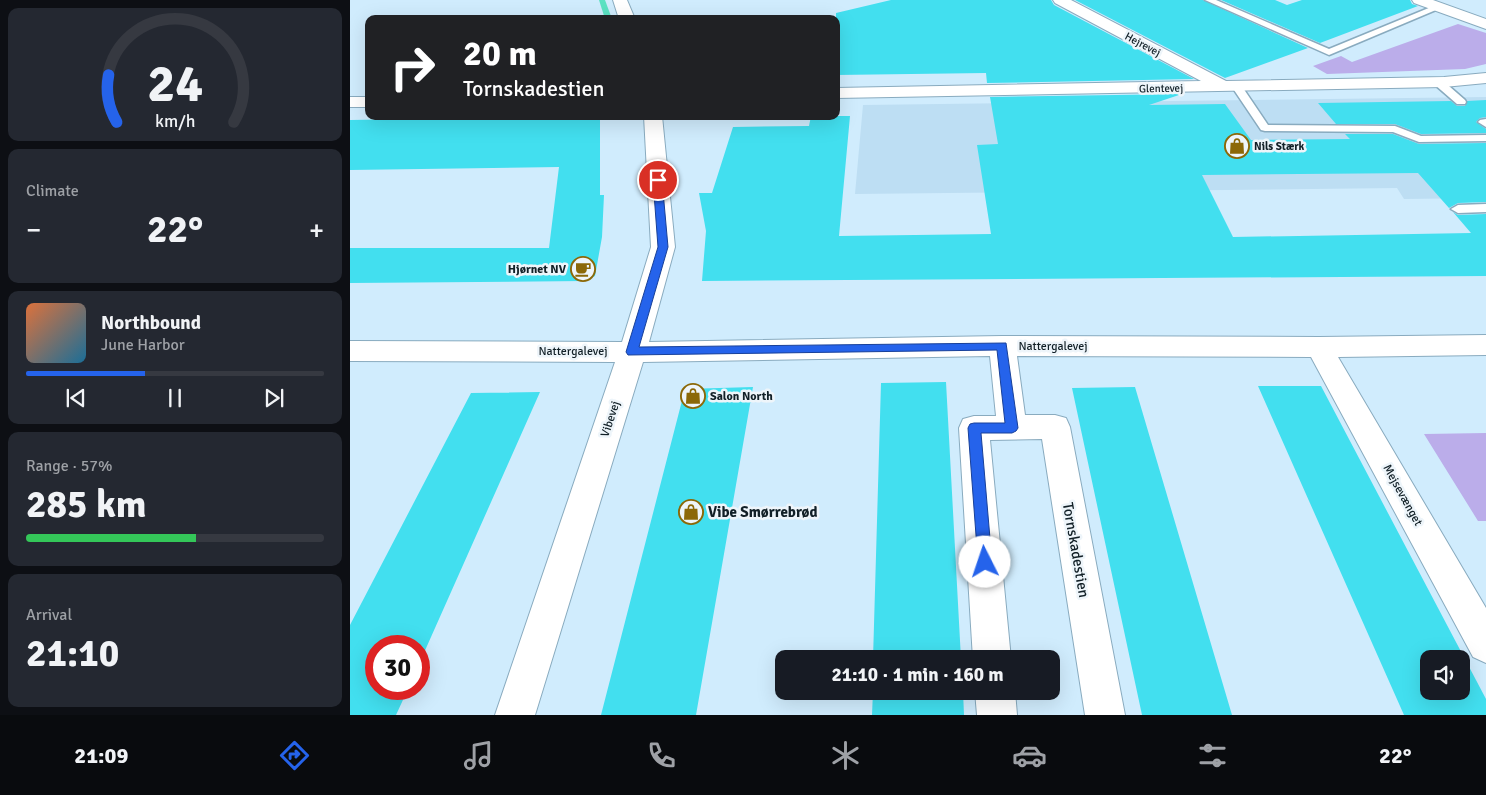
<!DOCTYPE html>
<html lang="en">
<head>
<meta charset="utf-8">
<style>
  body { margin:0; font-family:Signika,sans-serif; background:#242831; color:#f1f3f6; height:100vh; display:flex; flex-direction:column; font-size:19px; white-space:nowrap }
  * { box-sizing:border-box; margin:0 }
  p { font-size:16px; color:#9ea1a6 }
  .icon { flex:none; width:28px; height:28px; fill:none; stroke:currentColor; stroke-width:2; stroke-linecap:round; stroke-linejoin:round }
  .map { position:relative; flex:1; overflow:hidden }
  .side { display:flex; flex-direction:column; gap:8px; padding:8px; background:#0d0f14; width:350px }
  .side>* { flex:none }
  .top-card { position:absolute; left:15px; top:15px; width:475px; height:105px; border-radius:10px; box-shadow:0 5px 20px #0002; background:#202124; color:#fff; overflow:hidden }
  .tools { position:absolute; left:1070px; top:650px; display:grid; gap:10px }
  .tools a { display:grid; place-items:center; width:50px; height:50px; border-radius:10px; background:#171b24; box-shadow:0 5px 20px #0002; font-size:25px }
  .speed { position:absolute; left:15px; top:635px; display:flex; gap:10px; font-size:25px; font-weight:700; text-align:center }
  .speed>* { display:grid; place-content:center; width:65px; height:65px; border-radius:50%; background:#171b24; box-shadow:0 5px 20px #0002; line-height:1 }
  .speed .limit { border:8px solid #d22; background:#fff; color:#111 }
  .pin { position:absolute; display:grid; place-items:center; width:42px; height:42px; color:#fff; margin:-21px; border:2px solid #fff; border-radius:50%; box-shadow:0 1px 5px #0007 }
  .me { position:absolute; width:55px; margin:-28px; rotate:356deg; stroke-linejoin:round; filter:drop-shadow(0 0 4px #0008) }
  .turn { display:flex; align-items:center; gap:18px; height:105px; padding:0 15px; font-size:22px }
  .turn .icon { width:65px; height:65px; stroke-width:2.5 }
  .turn b { display:block; font-size:35px; line-height:42px }
  .big { font-size:38px; font-weight:800; line-height:1.1 }
  .side .card { flex:1; display:flex; flex-direction:column; justify-content:center; gap:8px; min-width:0; padding:0 18px; border-radius:10px; background:#242831 }
  .side .dial { align-items:center; gap:0 }
  .dial svg { height:130px; overflow:visible; fill:none; stroke:#363941; stroke-width:7; stroke-linecap:round; text-anchor:middle }
  .dial text { fill:#f1f3f6; stroke:none }
  .song { display:flex; align-items:center; gap:15px }
  .cover { width:60px; height:60px; border-radius:8px; background:linear-gradient(135deg,hsl(20 70% 55%),hsl(200 70% 35%)) }
  .played { height:5px; border-radius:2px; background:linear-gradient(90deg,#2563eb 40%,#363941 40%) }
  .keys { display:flex; justify-content:space-around; direction:ltr }
  .heat { display:flex; justify-content:space-between; align-items:center; font-size:28px; direction:ltr }
  .charge { height:8px; border-radius:4px; background:linear-gradient(90deg,#34c759 57%,#363941 0) }
  .trip { position:absolute; left:425px; top:650px; width:285px; height:50px; border-radius:10px; background:#171b24; box-shadow:0 5px 20px #0002; font-weight:800; line-height:50px; text-align:center }
  .tabs { display:flex; height:80px; justify-content:space-around; align-items:center; background:#090b0e; color:#9ea1a6 }
  .tabs .icon { width:35px; height:35px }
  .tabs .on { color:#2563eb }
  .tabs b { font-size:22px; color:#f1f3f6 }
  main { display:flex; flex:1; min-height:0 }
  .map>svg:first-child { display:block }
</style>
</head>
<body>
<main>
<section class="side">
<div class="card dial"><svg viewBox="0 0 100 80">
<path d="M14 69A42 42 0 1 1 86 69"/>
<path d="M14 69A42 42 0 0 1 9 40" stroke="#2563eb"/>
<text x="50" y="56" font-size="32" font-weight="700">24</text>
<text x="50" y="72" font-size="11">km/h</text>
</svg></div>
<div class="card"><p>Climate</p>
<div class="heat"><a>−</a><b class="big">22°</b><a>+</a></div>
</div>
<div class="card">
<div class="song"><i class="cover"></i><div><b>Northbound</b><p>June Harbor</p></div></div>
<div class="played"></div>
<div class="keys"><svg class="icon" aria-label="previous" viewBox="0 0 24 24"><path d="M18 5L8 12l10 7zM5 5v14"/></svg><svg class="icon" aria-label="pause" viewBox="0 0 24 24"><path d="M8 5v14M16 5v14"/></svg><svg class="icon" aria-label="next" viewBox="0 0 24 24"><path d="M6 5l10 7-10 7zM19 5v14"/></svg></div>
</div>
<div class="card"><p>Range · 57%</p><b class="big">285 km</b><div class="charge"></div></div>
<div class="card"><p>Arrival</p><b class="big">21:10</b></div>
</section>
<div class="map">
<svg width="1136" height="715" viewBox="0 0 1136 715">
  <rect width="100%" height="100%" fill="#d0ecfd"/>
  <!-- built -->
  <path fill="#bddef3" d="M1136,97V198L1054,199L1047,188L505,194L513,105Z"/>
  <!-- green -->
  <path fill="#bbadea" d="M1108,24L1136,33V64L1115,69L977,74L963,66L991,56L1002,62Z
    M1136,433V521H1128L1074,434Z"/>
  <g fill="none" stroke-linecap="round" stroke-linejoin="round">
    <!-- stream -->
    <path fill="#5ae2c2" fill-rule="evenodd" d="M249,0H255L262,19H255Z"/>
  </g>
  <!-- building -->
  <path fill="#42dfef" fill-rule="evenodd" d="M541,0H701L704,5L844,79L637,83L636,73L486,75V13Z
    M725,0H853L958,48L875,78Z
    M871,0H925L937,5L952,0H1060L1062,4L1068,6L970,43Z
    M832,94L799,105L875,104L901,140L1000,139L995,134H1043L1069,144L1136,143V202L1108,203L1099,208L1068,173L852,175L883,237L1121,233L1103,212L1108,215L1136,214V276L352,281L356,231L349,193H362L383,127L459,126L461,116H500L489,236L641,234L627,145L648,144L640,97Z
    M1136,100V117L1130,118L1126,122L1136,129V133L1071,134L1045,124H986L968,103L1101,101L1107,106H1115L1117,101Z
    M250,116V195H254L252,237L245,276L234,281L0,283V248H199L209,167L0,170V120Z
    M596,382L611,659H523L531,383Z
    M908,386H971L1136,699V715H1054ZM1079,659H1111V691H1079Z
    M403,387L346,715H251L335,389Z
    M785,387L882,715H792L722,388Z
    M190,392L69,664V646H26V689H58L46,715H0V625L121,393Z
    M523,691H613L614,715H522Z"/>
  <g fill="none" stroke-linecap="round" stroke-linejoin="round">
    <defs>
      <path id="service" d="M855,0H866L979,49L1086,5L1093,7L979,55Z
        M1088,79L1092,80L1115,100L1116,102L1115,104H1107L1084,84L1083,82Z
        M887,84L891,85L918,125L1045,126L1071,136L1136,135V141L1069,142L1043,132L915,131L911,130L882,87Z
        M1136,119V127L1128,122L1130,120Z
        M1136,204V212L1108,213L1101,209L1108,205Z"/>
      <path id="minor" d="M263,0H277L285,19H269Z
        M703,0H721L876,81L1094,77L1136,73V83L1094,87L486,98V88L851,81L705,3Z
        M1062,0H1083L1136,19V29L1064,3Z
        M0,97H19V107H0Z
        M294,116H312L325,247L299,342L652,336L969,337L1136,335V355L988,357L1136,608V663L1123,657L961,357L667,356L675,415H705L716,418L720,427L775,715H735L692,439L640,440L661,659H623L609,428L613,419L624,416H646L640,356L293,362L185,715H145L265,362L0,361V341L272,342L301,247Z
        M625,691H665L667,715H627Z"/>
    </defs>
    <!-- service casing -->
    <use href="#service" stroke="#89abbf" stroke-width="3"/>
    <!-- minor casing -->
    <use href="#minor" stroke="#89abbf" stroke-width="2"/>
    <!-- service -->
    <use href="#service" fill="#fff" fill-rule="evenodd"/>
    <!-- minor -->
    <use href="#minor" fill="#fff" fill-rule="evenodd"/>
  </g>
  <!-- route -->
  <path fill="#2563eb" stroke="#184099" d="M308,177L312,180L318,247L289,347L656,343L668,428L666,431L662,433H631L642,562L640,567L635,569L630,567L628,562L618,428L620,424L624,423H655L647,350L278,355L276,352L308,247L303,180Z"/>
  <!-- icons -->
  <defs>
    <symbol id="shop-ring" viewBox="-11 -11 22 22"><circle r="9.5" fill="#eef5fa" stroke="#8b6808" stroke-width="1.5"/><path d="M-5-2.5h2.3a2.7 3.5 0 0 1 5.4 0H5L5.5 6h-11ZM-1.5-2.5h3a1.5 2.3 0 0 0-3 0Z" fill="#8b6808"/></symbol>
    <symbol id="cafe-ring" viewBox="-11 -11 22 22"><circle r="9.5" fill="#eef5fa" stroke="#8b6808" stroke-width="1.5"/><path d="M-5.5-4.5H6V0H3Q3 3.5 0 3.5H-2.5Q-5.5 3.5-5.5 0ZM3-3.2v2h1.7v-2ZM-6 4.5H4V6H-6Z" fill="#8b6808"/></symbol>
  </defs>
  <g fill-rule="evenodd">
    <use href="#shop-ring" x="873" y="132" width="28" height="28"/>
    <use href="#cafe-ring" x="219" y="255" width="28" height="28"/>
    <use href="#shop-ring" x="329" y="382" width="28" height="28"/>
    <use href="#shop-ring" x="327" y="498" width="28" height="28"/>
  </g>
  <g text-anchor="middle" stroke-width="5" stroke-linejoin="round" paint-order="stroke">
    <!-- far-street labels -->
    <g font-size="11" fill="#122027" stroke="#eef5fa">
      <text transform="translate(793 44) rotate(28)" y="4">Hejrevej</text>
      <text transform="translate(811 88) rotate(-1)" y="4">Glentevej</text>
    </g>
    <!-- far-poi labels -->
    <g font-size="11" font-weight="bold" fill="#122027" stroke="#eef5fa" text-anchor="start">
      <text x="904" y="150">Nils Stærk</text>
    </g>
    <!-- poi labels -->
    <g font-size="12" font-weight="bold" fill="#122027" stroke="#eef5fa" text-anchor="end">
      <text x="216" y="273">Hjørnet NV</text>
      <text x="360" y="400" text-anchor="start">Salon North</text>
    </g>
    <!-- street labels -->
    <g font-size="12" fill="#122027" stroke="#eef5fa">
      <text x="703" y="350">Nattergalevej</text>
      <text x="223" y="355">Nattergalevej</text>
      <text transform="translate(260 419) rotate(-72)" y="4">Vibevej</text>
      <text transform="translate(1053 495) rotate(61)" y="4">Mejsevænget</text>
    </g>
    <!-- near-poi labels -->
    <g font-size="15" font-weight="bold" fill="#122027" stroke="#eef5fa" text-anchor="start">
      <text x="358" y="517">Vibe Smørrebrød</text>
    </g>
    <!-- near-street labels -->
    <g font-size="15" fill="#122027" stroke="#eef5fa">
      <text transform="translate(726 550) rotate(80)" y="5">Tornskadestien</text>
    </g>
  </g>
</svg>
<div class="tools">
<a><svg class="icon" aria-label="sound" viewBox="0 0 24 24"><path d="M4 9h4l5-4v14l-5-4H4zM17 9q2 3 0 6"/></svg></a>
</div>
<div class="speed"><div class="limit">30</div></div>
<div class="pin" style="left:308px;top:180px;background:#d93025"><svg class="icon" aria-label="arrive" viewBox="0 0 24 24"><path d="M6 21V4h12l-3 4 3 4H6"/></svg></div>
<svg class="me" style="left:635px;top:562px" viewBox="-20 -20 40 40"><circle r="19" fill="#fff"/><path d="M0-13L10 11 0 6-10 11z" fill="#2563eb"/></svg>
<div class="trip">21:10 · 1 min · 160 m</div>
<div class="top-card">
<div class="turn"><svg class="icon" aria-label="right" viewBox="0 0 24 24"><path d="M7 20v-9h11M14 6l5 5-5 5"/></svg><div><b>20 m</b>Tornskadestien</div></div>
</div>
</div>
</main>
<nav class="tabs">
<b>21:09</b>
<svg class="icon on" aria-label="directions" viewBox="0 0 24 24"><path d="M12 3l9 9-9 9-9-9zM9 14v-3h6M13 9l2 2-2 2"/></svg>
<svg class="icon" aria-label="music" viewBox="0 0 24 24"><path d="M9 18V5l10-2v13"/><circle cx="6" cy="18" r="3"/><circle cx="16" cy="16" r="3"/></svg>
<svg class="icon" aria-label="phone" viewBox="0 0 24 24"><path d="M5 4h4l2 5-3 2q2 4 5 5l2-3 5 2v4C11 20 4 13 5 4z"/></svg>
<svg class="icon" aria-label="climate" viewBox="0 0 24 24"><path d="M12 3v18M4 7l16 10M4 17L20 7"/></svg>
<svg class="icon" aria-label="car" viewBox="0 0 24 24"><path d="M5 17H2v-5l4-1 3-4h7l3 4 3 1v5h-3M9 17h6M6 11h13"/><circle cx="7" cy="17" r="2"/><circle cx="17" cy="17" r="2"/></svg>
<svg class="icon" aria-label="filters" viewBox="0 0 24 24"><path d="M4 7h16M4 17h16"/><circle cx="9" cy="7" r="2"/><circle cx="15" cy="17" r="2"/></svg>
<b>22°</b>
</nav>
</body>
</html>
